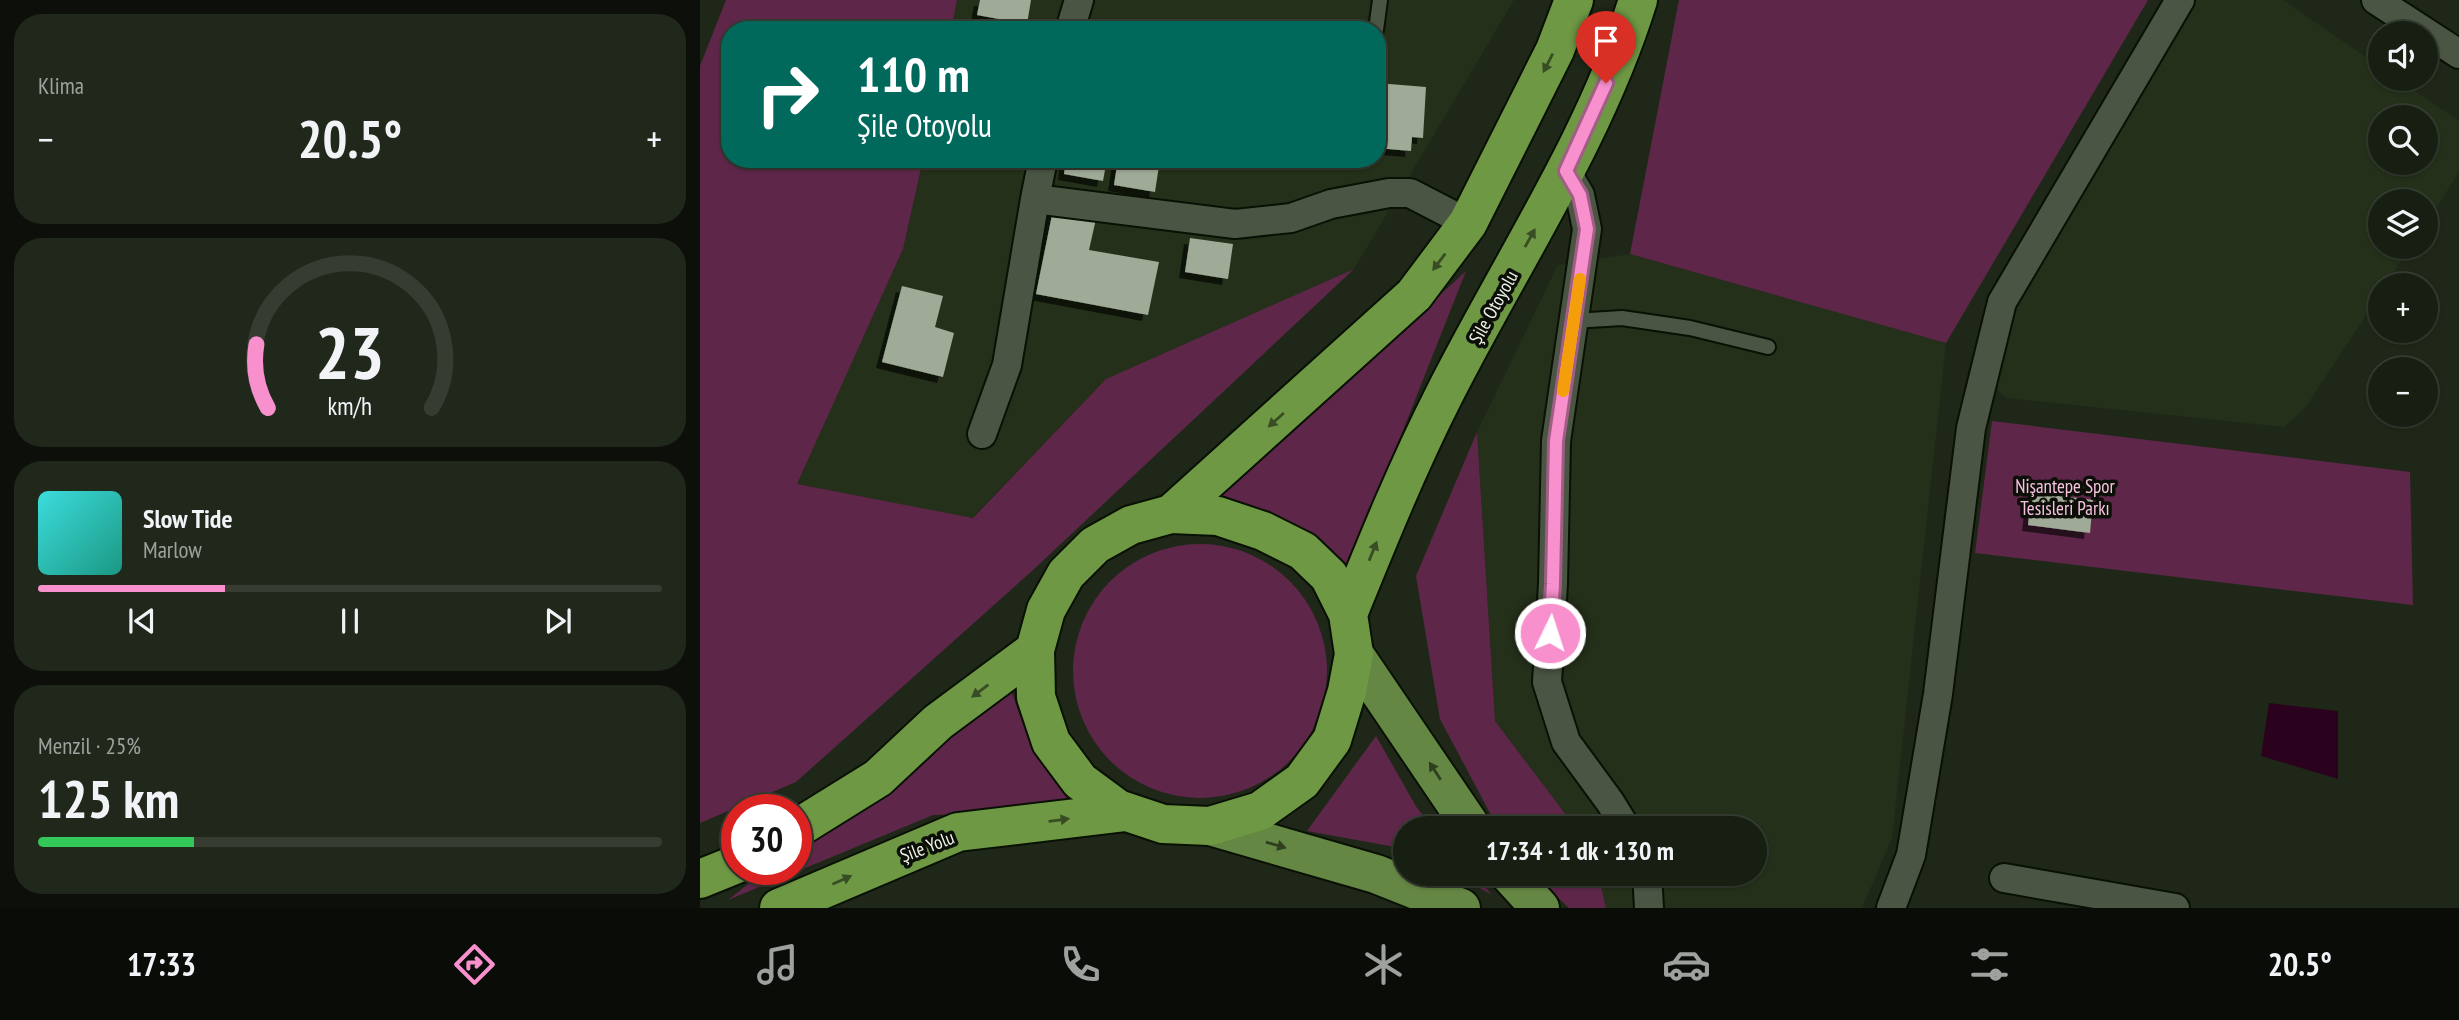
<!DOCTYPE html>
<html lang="tr">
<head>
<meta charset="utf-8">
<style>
  body { margin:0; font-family:"PT Sans Narrow",sans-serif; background:#20271b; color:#f1f3f6; height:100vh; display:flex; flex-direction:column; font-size:26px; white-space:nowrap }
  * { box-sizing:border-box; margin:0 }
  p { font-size:23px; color:#9ea29f }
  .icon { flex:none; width:38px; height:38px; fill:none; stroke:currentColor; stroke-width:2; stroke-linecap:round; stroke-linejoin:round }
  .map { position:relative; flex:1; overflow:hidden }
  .drawer { display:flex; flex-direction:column; gap:14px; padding:14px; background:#0d100a; width:700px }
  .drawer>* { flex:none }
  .banner { position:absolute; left:21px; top:21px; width:665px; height:147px; border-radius:28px; box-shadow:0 2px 5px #0004,0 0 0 2px #363c32; background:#00695c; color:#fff; overflow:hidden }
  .controls { position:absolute; left:1668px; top:21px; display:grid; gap:14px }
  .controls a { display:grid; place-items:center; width:70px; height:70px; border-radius:50%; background:#171e12; box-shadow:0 2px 5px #0004,0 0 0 2px #363c32; font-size:35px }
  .speed { position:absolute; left:21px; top:794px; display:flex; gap:14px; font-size:35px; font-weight:700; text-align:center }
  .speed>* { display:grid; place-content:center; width:91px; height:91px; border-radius:50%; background:#171e12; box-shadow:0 2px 5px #0004,0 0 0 2px #363c32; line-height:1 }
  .speed .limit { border:10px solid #d22; background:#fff; color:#111 }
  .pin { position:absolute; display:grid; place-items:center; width:60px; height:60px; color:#fff; margin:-72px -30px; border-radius:50% 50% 50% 0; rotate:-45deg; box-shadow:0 0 7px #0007 }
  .pin .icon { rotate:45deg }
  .me { position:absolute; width:77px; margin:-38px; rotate:4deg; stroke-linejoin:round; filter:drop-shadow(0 0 5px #0008) }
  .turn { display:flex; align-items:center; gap:24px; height:147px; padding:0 21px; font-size:32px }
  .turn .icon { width:91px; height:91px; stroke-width:2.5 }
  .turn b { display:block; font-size:49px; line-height:60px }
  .big { font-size:52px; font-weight:700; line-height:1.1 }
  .drawer .card { flex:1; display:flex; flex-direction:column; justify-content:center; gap:10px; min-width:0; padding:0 24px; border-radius:28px; background:#20271b }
  .drawer .dial { align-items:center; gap:0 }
  .dial svg { height:182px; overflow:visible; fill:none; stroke:#363c32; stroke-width:7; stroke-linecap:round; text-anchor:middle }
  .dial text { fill:#f1f3f6; stroke:none }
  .song { display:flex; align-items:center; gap:21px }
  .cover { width:84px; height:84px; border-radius:10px; background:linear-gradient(135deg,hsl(180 70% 55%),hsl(170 70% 35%)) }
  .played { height:7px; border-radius:4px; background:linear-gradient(90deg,#f790cd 30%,#363c32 30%) }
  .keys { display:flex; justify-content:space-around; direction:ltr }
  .heat { display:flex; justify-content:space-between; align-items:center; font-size:38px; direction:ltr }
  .charge { height:10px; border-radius:5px; background:linear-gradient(90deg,#34c759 25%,#363c32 0) }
  .trip { position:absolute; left:693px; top:816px; width:374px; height:70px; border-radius:35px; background:#171e12; box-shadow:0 2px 5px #0004,0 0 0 2px #363c32; font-weight:700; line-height:70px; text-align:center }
  .dock { display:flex; height:112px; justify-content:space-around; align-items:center; background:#090c07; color:#9ea29f }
  .dock .icon { width:49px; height:49px }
  .dock .current { color:#f790cd }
  .dock b { font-size:32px; color:#f1f3f6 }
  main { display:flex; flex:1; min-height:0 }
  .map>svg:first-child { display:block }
</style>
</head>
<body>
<main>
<section class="drawer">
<div class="card"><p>Klima</p>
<div class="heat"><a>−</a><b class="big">20.5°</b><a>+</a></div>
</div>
<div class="card dial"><svg viewBox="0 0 100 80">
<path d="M14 69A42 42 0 1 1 86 69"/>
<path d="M14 69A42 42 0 0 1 9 41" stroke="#f790cd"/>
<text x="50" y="56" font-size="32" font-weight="700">23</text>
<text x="50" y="72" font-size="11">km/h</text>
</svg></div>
<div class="card">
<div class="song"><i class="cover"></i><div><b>Slow Tide</b><p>Marlow</p></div></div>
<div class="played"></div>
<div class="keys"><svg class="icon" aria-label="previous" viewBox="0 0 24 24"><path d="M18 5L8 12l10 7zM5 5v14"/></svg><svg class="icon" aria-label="pause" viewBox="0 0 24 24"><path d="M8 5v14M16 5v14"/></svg><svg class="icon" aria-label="next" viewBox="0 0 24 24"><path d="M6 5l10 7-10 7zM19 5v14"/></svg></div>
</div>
<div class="card"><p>Menzil · 25%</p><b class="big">125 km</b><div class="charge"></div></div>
</section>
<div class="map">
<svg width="1759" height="908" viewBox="0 0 1759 908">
  <defs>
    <filter id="shadow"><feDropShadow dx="-6" dy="6" stdDeviation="0" flood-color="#0009"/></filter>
  </defs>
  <rect width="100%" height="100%" fill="#1f2818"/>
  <!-- built -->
  <path fill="#24301a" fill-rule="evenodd" d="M257,0H814L654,269L406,379L272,518L96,484L203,249L223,159H677V30H251Z
    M1486,0H1583L1680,67V79H1697L1759,121V172L1726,224V201H1680V247H1711L1685,285H1680V294L1605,408L1584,427L1306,398L1288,381L1298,339ZM1680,117H1726V163H1680Z
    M930,254L1246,343L1192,838L1162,908H906L898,873H1055V828H876L795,721L777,432L858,265Z"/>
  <!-- green -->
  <path fill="#5e2749" d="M26,0H257L251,30H30V159H223L203,249L97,484L273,518L406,379L654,269L333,570L96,782L0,823V66Z
    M979,0H1448L1246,343L930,254Z
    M766,271L698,443L649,590L520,497Z
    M1292,421L1710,472L1713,605L1275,553Z
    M777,432L795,721L876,828H798L740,719L716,576Z
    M373 671a127 127 0 1 1 254 0a127 127 0 1 1-254 0Z
    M308,682L331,746L380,810L233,815L28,900L66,870H96V847Z
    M676,736L717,808L734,828H705V852L695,847L607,831Z
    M749,873H774L791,894Z
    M832,873H898L906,908H869Z"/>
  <!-- water -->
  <path fill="#2b021d" d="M1569,703L1638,711V779L1561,756Z"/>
  <!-- building -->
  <path fill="#9faa97" filter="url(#shadow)" d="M280,0H331L327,24L277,15Z
    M677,83L726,87L723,138L712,137L711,151L677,148Z
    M366,159H407L403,181L364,174Z
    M418,159H460L455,192L414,185Z
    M353,210L396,219L389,250L459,262L448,315L336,294Z
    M490,238L533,244L528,279L485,272Z
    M202,286L243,296L235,327L254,333L243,377L182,362Z
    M1332,492L1393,500L1390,533L1328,525Z"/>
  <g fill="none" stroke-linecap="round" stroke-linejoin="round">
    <defs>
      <path id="service" d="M676,30L680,0
        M873,321L922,318L990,328L1068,347"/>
      <path id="minor" d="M1676,0L1759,54
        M370,30L379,0
        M343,159L335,199L535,224L591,218L631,204L689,193H710L768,223
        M866,171L880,195L887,229L856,441L853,584L847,682L866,742L910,802L926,828
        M282,434L307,365L335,199
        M947,873L949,908
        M1304,878L1475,908
        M1191,908L1211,855L1238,694L1271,428L1302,302L1480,0"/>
      <path id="primary" d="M654,654L772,828
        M510,826L676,874L761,908
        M808,873L840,908"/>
      <path id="trunk" d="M471,514L518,516L563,531L603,551L629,576L648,614L654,654L647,691L632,740L602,781L560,811L510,826L463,824L418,809L380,781L351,742L336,697L335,650L346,610L366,574L395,545L431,525Z
        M471,514L714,295L768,223L855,50L874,0
        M648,614C678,540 708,466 744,395C810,264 894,141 938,0
        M96,829L178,778L238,722L335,650
        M0,879L37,864
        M79,908L258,832L426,812"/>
    </defs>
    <!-- service casing -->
    <use href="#service" stroke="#091004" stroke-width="18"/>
    <!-- minor casing -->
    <use href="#minor" stroke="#091004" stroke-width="32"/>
    <!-- primary casing -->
    <use href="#primary" stroke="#091004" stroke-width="42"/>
    <!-- trunk casing -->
    <use href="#trunk" stroke="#091004" stroke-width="42"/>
    <!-- service -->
    <use href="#service" stroke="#4b5543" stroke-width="14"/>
    <!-- minor -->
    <use href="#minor" stroke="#4b5543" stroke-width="28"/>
    <!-- primary -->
    <use href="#primary" stroke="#658744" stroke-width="38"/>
    <!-- trunk -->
    <use href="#trunk" stroke="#6e9844" stroke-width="38"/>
  </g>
  <!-- one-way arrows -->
  <defs><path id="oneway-solid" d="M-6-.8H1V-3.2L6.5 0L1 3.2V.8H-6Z" transform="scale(1.75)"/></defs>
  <g fill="#384d23">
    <use href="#oneway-solid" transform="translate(848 63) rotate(117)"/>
    <use href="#oneway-solid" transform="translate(830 238) rotate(-61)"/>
    <use href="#oneway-solid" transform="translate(739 262) rotate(127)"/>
    <use href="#oneway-solid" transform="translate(576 420) rotate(138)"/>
    <use href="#oneway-solid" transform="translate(673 551) rotate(-68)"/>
    <use href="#oneway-solid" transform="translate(280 691) rotate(143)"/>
    <use href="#oneway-solid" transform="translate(359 820) rotate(-7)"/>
    <use href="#oneway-solid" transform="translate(142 880) rotate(-24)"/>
  </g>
  <g fill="#2f3f20">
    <use href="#oneway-solid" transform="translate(735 771) rotate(-123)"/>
    <use href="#oneway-solid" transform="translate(576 845) rotate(16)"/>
  </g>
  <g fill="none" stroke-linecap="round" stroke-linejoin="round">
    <defs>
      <path id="route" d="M850,633L853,584L856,441L887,229L880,195L866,171L906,83"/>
    </defs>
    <!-- route casing -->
    <use href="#route" stroke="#a15e85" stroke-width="18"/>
    <!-- route -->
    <use href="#route" stroke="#f790cd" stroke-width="12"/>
    <!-- slow -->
    <path stroke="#f59e0b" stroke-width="12" d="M863,391L880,279"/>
  </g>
  <g text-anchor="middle" stroke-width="7" stroke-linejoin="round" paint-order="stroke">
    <!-- street labels -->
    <g font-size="19" fill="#eef4ea" stroke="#0b0f08">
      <text transform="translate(793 307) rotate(-61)" y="7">Şile Otoyolu</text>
      <text transform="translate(227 846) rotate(-21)" y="7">Şile Yolu</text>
    </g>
    <!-- park labels -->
    <g font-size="19" fill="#f8c0df" stroke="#0b0f08">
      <text x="1365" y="493">Nişantepe Spor<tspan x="1365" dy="22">Tesisleri Parkı</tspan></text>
    </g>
  </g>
</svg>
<div class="controls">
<a><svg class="icon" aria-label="sound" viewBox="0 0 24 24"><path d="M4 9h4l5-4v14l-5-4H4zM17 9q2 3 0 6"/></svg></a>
<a><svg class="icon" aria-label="search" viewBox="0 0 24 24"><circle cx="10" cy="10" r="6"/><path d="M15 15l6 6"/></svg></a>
<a><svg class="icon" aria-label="layers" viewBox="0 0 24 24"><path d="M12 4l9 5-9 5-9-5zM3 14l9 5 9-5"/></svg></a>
<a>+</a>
<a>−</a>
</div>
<div class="speed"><div class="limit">30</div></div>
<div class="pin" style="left:906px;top:83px;background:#d93025"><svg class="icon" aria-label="arrive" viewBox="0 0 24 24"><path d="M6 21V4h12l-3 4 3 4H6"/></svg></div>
<svg class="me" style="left:850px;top:633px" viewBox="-20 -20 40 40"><circle r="17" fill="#f790cd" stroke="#fff" stroke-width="3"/><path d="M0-11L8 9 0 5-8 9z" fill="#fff"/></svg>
<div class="trip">17:34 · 1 dk · 130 m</div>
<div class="banner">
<div class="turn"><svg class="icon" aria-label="right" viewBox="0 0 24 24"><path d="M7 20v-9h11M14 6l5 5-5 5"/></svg><div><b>110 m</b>Şile Otoyolu</div></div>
</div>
</div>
</main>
<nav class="dock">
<b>17:33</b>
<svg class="icon current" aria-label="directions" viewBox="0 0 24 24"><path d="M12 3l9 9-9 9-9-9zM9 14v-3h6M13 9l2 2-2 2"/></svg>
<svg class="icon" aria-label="music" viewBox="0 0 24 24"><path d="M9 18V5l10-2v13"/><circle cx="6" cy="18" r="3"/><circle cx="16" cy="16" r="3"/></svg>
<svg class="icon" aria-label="phone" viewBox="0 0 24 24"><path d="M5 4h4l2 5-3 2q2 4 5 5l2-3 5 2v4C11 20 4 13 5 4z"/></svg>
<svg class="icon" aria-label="climate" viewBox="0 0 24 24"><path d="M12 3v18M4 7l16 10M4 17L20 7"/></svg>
<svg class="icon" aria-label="car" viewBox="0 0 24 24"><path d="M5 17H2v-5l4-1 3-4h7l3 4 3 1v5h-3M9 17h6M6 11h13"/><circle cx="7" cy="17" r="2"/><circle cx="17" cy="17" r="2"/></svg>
<svg class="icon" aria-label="filters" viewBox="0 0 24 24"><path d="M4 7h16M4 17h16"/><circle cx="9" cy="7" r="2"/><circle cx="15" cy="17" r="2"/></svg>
<b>20.5°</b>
</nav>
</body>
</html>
